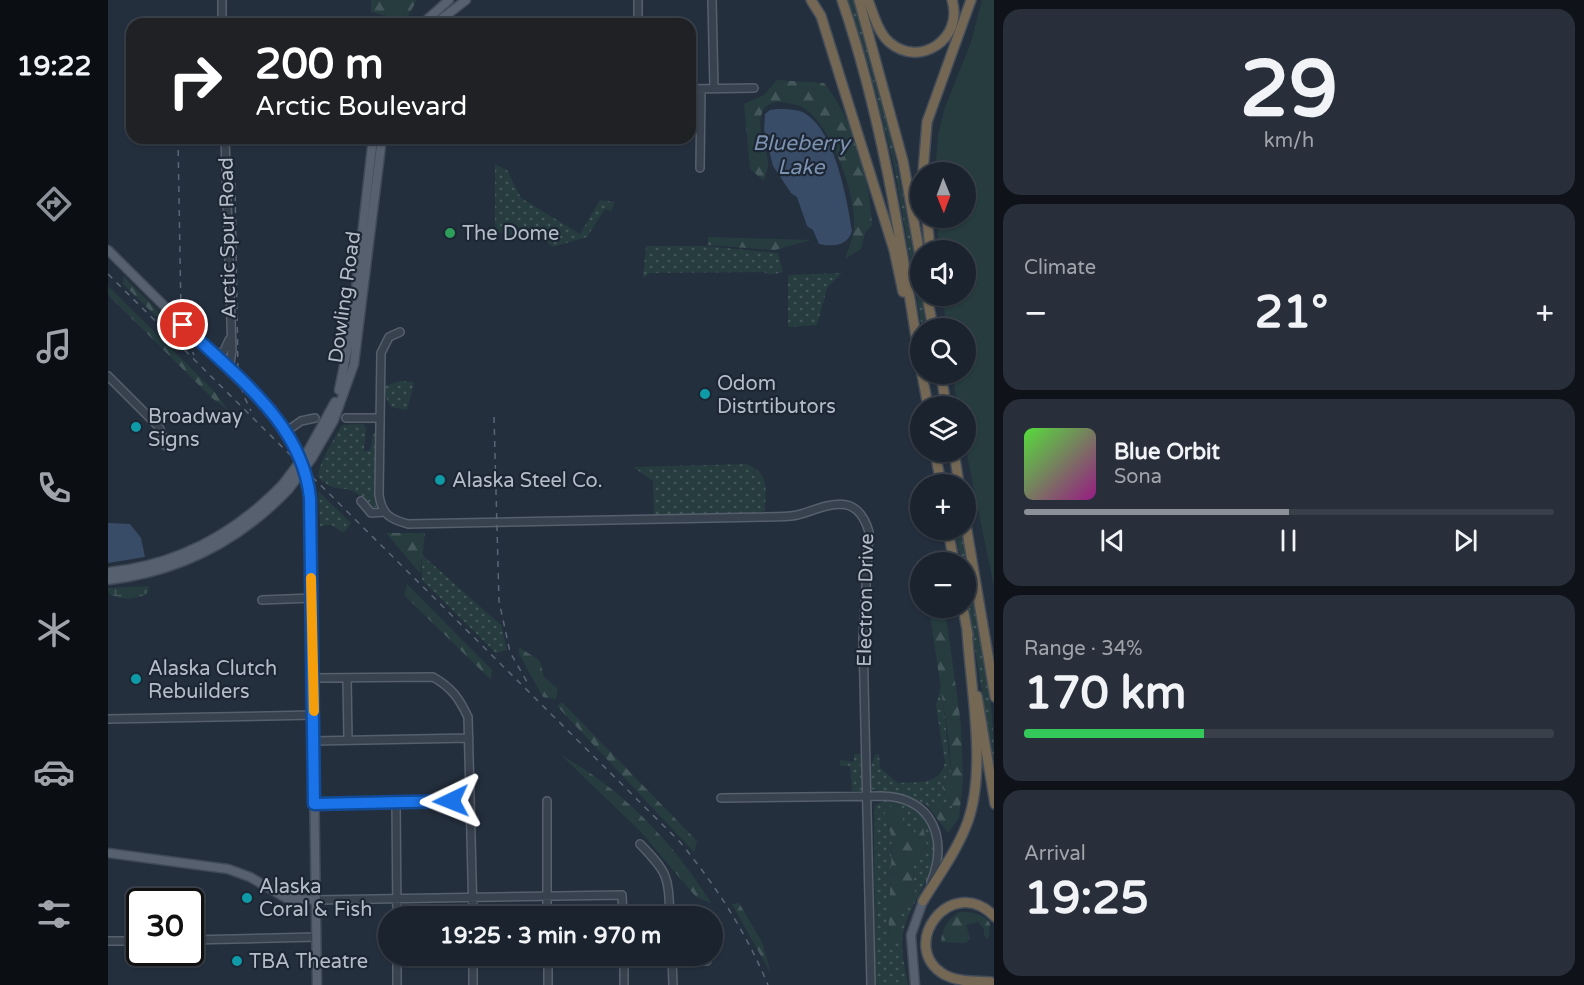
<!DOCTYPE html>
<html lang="en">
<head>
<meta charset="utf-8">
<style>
  body { margin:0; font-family:"Varela Round",sans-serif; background:#282f3a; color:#f1f3f6; height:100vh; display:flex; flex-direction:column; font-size:22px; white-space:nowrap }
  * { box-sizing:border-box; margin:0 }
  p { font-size:20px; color:#a0a4aa }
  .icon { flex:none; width:33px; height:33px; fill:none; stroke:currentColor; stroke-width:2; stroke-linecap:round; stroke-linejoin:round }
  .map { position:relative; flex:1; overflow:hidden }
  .panel { display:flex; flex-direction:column; gap:9px; padding:9px; background:#0f1319; width:590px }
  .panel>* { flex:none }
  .guide { position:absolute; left:18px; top:18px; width:570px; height:126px; border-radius:18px; box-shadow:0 2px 4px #0004,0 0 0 2px #39404a; background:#202124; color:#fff; overflow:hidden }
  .needle { width:39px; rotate:179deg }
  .fabs { position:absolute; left:802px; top:162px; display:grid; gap:12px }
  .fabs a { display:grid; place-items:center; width:66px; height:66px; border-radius:50%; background:#1b232e; box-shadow:0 2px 4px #0004,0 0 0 2px #39404a; font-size:30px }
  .speed { position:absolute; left:18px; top:888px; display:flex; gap:12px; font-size:30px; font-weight:700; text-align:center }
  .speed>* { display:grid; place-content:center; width:78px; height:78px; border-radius:50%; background:#1b232e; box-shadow:0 2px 4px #0004,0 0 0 2px #39404a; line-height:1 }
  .speed .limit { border:3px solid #111; border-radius:9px; background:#fff; color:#111 }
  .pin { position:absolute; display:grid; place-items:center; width:51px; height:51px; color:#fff; margin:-26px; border:3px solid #fff; border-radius:50%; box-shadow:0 2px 6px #0007 }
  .me { position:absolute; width:66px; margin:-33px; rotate:268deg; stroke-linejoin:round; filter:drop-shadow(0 0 4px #0008) }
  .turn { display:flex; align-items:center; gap:21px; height:126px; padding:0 30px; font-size:27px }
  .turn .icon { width:78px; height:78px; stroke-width:2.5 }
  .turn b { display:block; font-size:42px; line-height:51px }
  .big { font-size:45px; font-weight:700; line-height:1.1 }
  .panel .widget { flex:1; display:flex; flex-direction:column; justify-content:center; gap:9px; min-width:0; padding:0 21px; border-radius:18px; background:#282f3a }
  .panel .dial { align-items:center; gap:0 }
  .dial b { font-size:78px; line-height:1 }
  .song { display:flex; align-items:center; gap:18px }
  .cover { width:72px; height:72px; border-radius:9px; background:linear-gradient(135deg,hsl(110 70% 55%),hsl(310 70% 35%)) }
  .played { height:6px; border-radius:3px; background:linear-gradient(90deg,#8c9099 50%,#39404a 50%) }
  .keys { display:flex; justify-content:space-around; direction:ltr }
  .heat { display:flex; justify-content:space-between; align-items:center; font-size:33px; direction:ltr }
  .charge { height:9px; border-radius:4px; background:linear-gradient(90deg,#34c759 34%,#39404a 0) }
  .trip { position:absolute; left:270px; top:906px; width:345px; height:60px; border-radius:30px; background:#1b232e; box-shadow:0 2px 4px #0004,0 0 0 2px #39404a; font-weight:700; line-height:60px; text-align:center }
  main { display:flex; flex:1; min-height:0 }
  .dock { display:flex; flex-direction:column; width:108px; justify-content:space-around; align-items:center; background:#0b0e12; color:#a0a4aa }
  .dock .icon { width:42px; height:42px }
  .dock .current { color:#8c9099 }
  .dock b { font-size:27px; color:#f1f3f6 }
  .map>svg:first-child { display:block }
</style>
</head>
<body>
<main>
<nav class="dock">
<b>19:22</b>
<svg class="icon current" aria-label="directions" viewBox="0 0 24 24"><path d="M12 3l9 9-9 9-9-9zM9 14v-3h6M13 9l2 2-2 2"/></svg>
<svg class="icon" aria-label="music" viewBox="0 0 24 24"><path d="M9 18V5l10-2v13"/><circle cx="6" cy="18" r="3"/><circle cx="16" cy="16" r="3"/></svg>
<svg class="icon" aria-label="phone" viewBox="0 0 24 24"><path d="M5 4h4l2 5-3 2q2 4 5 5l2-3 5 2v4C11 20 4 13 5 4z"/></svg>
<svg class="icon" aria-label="climate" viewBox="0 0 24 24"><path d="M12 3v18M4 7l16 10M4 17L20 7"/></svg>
<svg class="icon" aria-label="car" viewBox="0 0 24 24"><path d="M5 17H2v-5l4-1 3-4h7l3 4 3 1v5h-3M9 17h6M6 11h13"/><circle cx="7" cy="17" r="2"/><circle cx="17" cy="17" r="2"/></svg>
<svg class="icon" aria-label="filters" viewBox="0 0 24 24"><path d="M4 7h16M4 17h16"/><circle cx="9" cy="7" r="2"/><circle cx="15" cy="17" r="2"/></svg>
</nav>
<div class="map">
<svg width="887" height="985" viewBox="0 0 887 985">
  <defs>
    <pattern id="grass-dots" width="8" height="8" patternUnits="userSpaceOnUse" patternTransform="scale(1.5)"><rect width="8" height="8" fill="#263c3f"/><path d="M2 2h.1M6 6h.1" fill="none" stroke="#435659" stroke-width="1.8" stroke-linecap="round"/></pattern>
    <pattern id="forest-firs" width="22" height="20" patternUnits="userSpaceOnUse" patternTransform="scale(1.5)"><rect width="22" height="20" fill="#263c3f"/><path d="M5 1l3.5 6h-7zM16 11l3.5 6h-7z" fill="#435659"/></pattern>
    <pattern id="wetland-marsh" width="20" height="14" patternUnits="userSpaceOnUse" patternTransform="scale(1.5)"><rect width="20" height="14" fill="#263c3f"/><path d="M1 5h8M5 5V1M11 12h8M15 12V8" fill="none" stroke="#435659"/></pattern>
  </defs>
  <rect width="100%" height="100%" fill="#242f3e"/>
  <!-- grass -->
  <path fill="url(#grass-dots)" fill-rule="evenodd" d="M739,0H746C781,108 799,217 819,328H814L786,165L762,69Z
    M387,164L399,170L413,198L472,234L492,200L507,202L503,211L497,209L479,237L445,247L428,234L414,232L411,239L387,231Z
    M538,246H598L670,253L675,272L662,275L656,272L542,273L535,278Z
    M734,273L719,288L709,325L680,327V275Z
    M292,381L306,382L299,410L283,407L276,393L277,386Z
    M255,424L258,428L256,451H262L265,433H269L271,507C261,509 257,498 248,493C232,484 227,494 210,477C212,458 225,443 234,425Z
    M639,464C663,475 657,487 657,511L650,515L546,516L545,481L525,467Z
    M210,491L243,523L236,533L223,525L212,526Z
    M847,530H853C866,606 887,686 886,764L858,594V562H853Z
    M314,555L393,625L399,650L388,653L314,580Z
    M833,686L843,773L834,787L845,808L839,809L819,802L818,804L763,789V766L767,755L771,754L772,768L790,783C809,782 833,785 837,762L828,706Z
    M746,754H753L754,792L744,791L742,766H732V760L746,762Z
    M779,800C793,801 802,806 812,815C853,848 804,894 796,929C791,948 797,966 800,985H769L767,982L766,812L767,805ZM791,805L799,836L808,834L819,846L805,868L807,891L794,909L780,941L784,839L776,808Z"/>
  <!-- forest -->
  <path fill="url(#forest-firs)" d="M263,0H309L297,21L263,12Z
    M669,80L716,83C747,122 761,176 764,225L757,233L753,249L737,259C740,250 745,238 746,228C749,196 724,127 697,109C693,105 686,105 680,103C672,101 661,101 656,109C646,124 659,148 660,163C660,169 657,176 656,181L642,169L636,104L656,95Z
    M600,237L703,240L667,250L600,245Z
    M15,276L61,322L60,328L15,284Z
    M0,286L105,390L121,411L104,398L0,295Z
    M278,533H317L312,573Z
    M299,584L384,670L383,680L296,595Z
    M821,608H837L853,725L855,780L851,818L840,833L818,804V802L839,809L845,808L834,787L843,773L842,750Z
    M411,647L432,661L436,677L450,689L448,699L435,697L411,654Z
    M454,702L589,841L586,852L449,706Z
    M453,755C514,789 566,843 603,903L588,897L533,832Z
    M792,805L799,836L807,834L809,821L814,822L819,846L805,868L807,890L794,909L791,940L780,941L784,839L776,808Z
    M631,903L654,942L663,974L624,904Z
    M851,912C864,912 874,913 882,923L881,937L879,939L876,935V929L870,922L858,925L862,938L858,943L833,942C834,928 840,920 851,912Z"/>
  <!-- wetland -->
  <path fill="url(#wetland-marsh)" d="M41,586L40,593C27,600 13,601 0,593V588Z"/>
  <!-- park -->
  <path fill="#263c3f" d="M874,0H887L886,587L858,450V406H850L844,374H858V328H838L835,296H858V250H831L829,218H858V172H827L830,135L837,107L863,42Z"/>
  <!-- water -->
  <path fill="#394c67" d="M670,109C678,109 691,109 698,114C727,132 739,199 744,231C740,246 724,247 711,244L705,230L699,226L689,197L683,193L665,166L656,130L657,114L662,110Z
    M0,523L22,524L33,538L37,557L0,563Z"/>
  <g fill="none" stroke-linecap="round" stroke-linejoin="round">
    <defs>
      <path id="minor" d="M604,0L606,88
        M114,24V0
        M530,24V0
        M582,89L646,88
        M117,138L124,351L121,370
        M592,168L593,89
        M292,332L281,337L273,353L271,495C274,515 282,519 300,524L656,517C667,516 682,518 693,514C722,505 749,491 761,532L755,639L763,985
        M106,356L116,351L121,340
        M0,376L51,427L58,446
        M238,418H271
        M179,431L193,421L207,418
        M253,501L263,513L277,512
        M154,600L204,598
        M205,678L325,677C344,688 351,698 360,717L365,916
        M239,678L240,740
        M0,719L206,715
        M206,741L361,738
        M613,798L774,796C824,797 841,839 823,882
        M288,803L289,916
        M206,804L362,801
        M532,844C561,874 560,876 562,916
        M208,900L514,895L515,916
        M439,916V801
        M82,940L208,937
        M0,941H32
        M365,956V985
        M440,956V985
        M516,956V985
        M564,956L565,985
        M564,958L599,961
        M289,985V956"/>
      <path id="major" d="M314,24L341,0
        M327,24L358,0
        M0,250L167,416C188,440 199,467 202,498L209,985
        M231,390L243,332L265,138
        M200,451L227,402
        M204,458L226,420L246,364L274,138
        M0,572C70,565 127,534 175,484
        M0,580C70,572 131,541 180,490
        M0,853L120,869L142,877L178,898L208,900
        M807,985L803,935L815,901"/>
      <path id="highway" d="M703,0L713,16L786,250L795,292
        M734,0C775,120 793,243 813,368
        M751,0L795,161L813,261
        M760,0C765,13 770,32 781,42C812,69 856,38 844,0
        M815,172L819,122L863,0
        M819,218L822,250
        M819,296L825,328
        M814,374L820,406
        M833,374L838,406
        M827,452L833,484
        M846,452L851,484
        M858,525L887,697
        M840,530L846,562
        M855,608L860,635
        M869,696L887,804
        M815,901C831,875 850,849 860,821C879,767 862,686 859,629
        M883,982C868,981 851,982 837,975C788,947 843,871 887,917"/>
    </defs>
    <!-- minor casing -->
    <use href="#minor" stroke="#565f6c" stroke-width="10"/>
    <!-- major casing -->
    <use href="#major" stroke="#414a57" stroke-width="11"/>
    <!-- highway casing -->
    <use href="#highway" stroke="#434c59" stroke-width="12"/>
    <!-- minor -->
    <use href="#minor" stroke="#38414e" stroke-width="7"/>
    <!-- major -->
    <use href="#major" stroke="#56606e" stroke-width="8"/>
    <!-- highway -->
    <use href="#highway" stroke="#746855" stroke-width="9"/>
    <!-- rail -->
    <path stroke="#5a6575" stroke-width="1.5" stroke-dasharray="6 6" stroke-linecap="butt" d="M70,138L73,313L77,336L86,355
      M127,183L130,372L135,394L143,411
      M0,274L572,842C608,886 638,932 660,985
      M386,417L391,601L402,652L419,682"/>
    <defs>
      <path id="major-bridge" d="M175,484L200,451
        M180,490L204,458"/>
    </defs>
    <!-- major-bridge casing -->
    <use href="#major-bridge" stroke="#414a57" stroke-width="11" stroke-linecap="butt"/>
    <!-- major-bridge -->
    <use href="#major-bridge" stroke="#56606e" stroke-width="8"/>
  </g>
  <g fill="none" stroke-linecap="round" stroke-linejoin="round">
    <defs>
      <path id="route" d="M75,325C126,375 194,422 202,498L206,804L343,801"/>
    </defs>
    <!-- route casing -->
    <use href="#route" stroke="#114b97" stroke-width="15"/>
    <!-- route -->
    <use href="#route" stroke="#1a73e8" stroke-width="10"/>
    <!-- slow -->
    <path stroke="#f59e0b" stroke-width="10" d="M203,578L206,711"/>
  </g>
  <!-- markers -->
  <circle fill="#2e9e5b" stroke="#1d2633" stroke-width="2" cx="342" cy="233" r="6"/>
  <g fill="#0f9aa8" stroke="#1d2633" stroke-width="2">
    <circle cx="597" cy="394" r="6"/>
    <circle cx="28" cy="427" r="6"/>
    <circle cx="332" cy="480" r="6"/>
    <circle cx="28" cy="679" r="6"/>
    <circle cx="139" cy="898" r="6"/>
    <circle cx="129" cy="961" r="6"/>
  </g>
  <g text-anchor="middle" stroke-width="4.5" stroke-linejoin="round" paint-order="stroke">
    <!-- poi labels -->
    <g font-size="20" fill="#b4bcc9" stroke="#1d2633" text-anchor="start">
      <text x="354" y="240">The Dome</text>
      <text x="609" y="390">Odom<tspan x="609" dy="23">Distrtibutors</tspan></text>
      <text x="40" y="423">Broadway<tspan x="40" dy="23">Signs</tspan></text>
      <text x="344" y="487">Alaska Steel Co.</text>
      <text x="40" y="675">Alaska Clutch<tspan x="40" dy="23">Rebuilders</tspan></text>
      <text x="151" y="893">Alaska<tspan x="151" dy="23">Coral &amp; Fish</tspan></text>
      <text x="141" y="968">TBA Theatre</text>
    </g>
    <!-- street labels -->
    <g font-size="20" fill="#b4bcc9" stroke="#1d2633">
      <text transform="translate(119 238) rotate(-91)" y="7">Arctic Spur Road</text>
      <text transform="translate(236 297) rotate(-82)" y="7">Dowling Road</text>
      <text transform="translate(757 600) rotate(-89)" y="7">Electron Drive</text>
    </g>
    <!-- water labels -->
    <g font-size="21" font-style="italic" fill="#7c92b1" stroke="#1d2633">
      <text x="693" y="150">Blueberry<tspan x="693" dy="24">Lake</tspan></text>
    </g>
  </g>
</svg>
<div class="fabs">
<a><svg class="needle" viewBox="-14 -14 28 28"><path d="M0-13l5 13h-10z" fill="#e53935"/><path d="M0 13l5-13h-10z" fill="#a0a4aa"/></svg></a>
<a><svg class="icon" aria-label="sound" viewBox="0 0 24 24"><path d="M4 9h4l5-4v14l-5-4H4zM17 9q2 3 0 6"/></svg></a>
<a><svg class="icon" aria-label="search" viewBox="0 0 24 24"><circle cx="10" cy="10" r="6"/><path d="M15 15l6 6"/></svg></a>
<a><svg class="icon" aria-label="layers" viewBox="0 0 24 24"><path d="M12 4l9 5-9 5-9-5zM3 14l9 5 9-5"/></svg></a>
<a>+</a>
<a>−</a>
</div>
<div class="speed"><div class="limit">30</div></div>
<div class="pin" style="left:75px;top:325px;background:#d93025"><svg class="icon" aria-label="arrive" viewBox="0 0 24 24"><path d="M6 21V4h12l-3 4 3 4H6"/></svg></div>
<svg class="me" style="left:343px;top:801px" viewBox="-20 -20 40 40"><path d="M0-17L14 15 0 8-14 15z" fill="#1a73e8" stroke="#fff" stroke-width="4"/></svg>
<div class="trip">19:25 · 3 min · 970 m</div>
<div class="guide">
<div class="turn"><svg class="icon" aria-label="right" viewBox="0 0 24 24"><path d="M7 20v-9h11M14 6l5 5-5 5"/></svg><div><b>200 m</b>Arctic Boulevard</div></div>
</div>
</div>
<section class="panel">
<div class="widget dial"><b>29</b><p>km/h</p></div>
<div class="widget"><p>Climate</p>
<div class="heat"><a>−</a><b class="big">21°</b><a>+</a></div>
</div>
<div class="widget">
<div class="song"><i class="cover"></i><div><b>Blue Orbit</b><p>Sona</p></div></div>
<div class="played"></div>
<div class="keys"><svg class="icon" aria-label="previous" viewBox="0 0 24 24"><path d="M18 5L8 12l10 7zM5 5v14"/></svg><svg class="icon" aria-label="pause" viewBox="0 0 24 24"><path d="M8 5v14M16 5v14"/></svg><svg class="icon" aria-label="next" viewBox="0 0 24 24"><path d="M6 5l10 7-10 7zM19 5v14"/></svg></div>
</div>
<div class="widget"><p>Range · 34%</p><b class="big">170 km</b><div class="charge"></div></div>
<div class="widget"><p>Arrival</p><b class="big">19:25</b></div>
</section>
</main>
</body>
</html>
